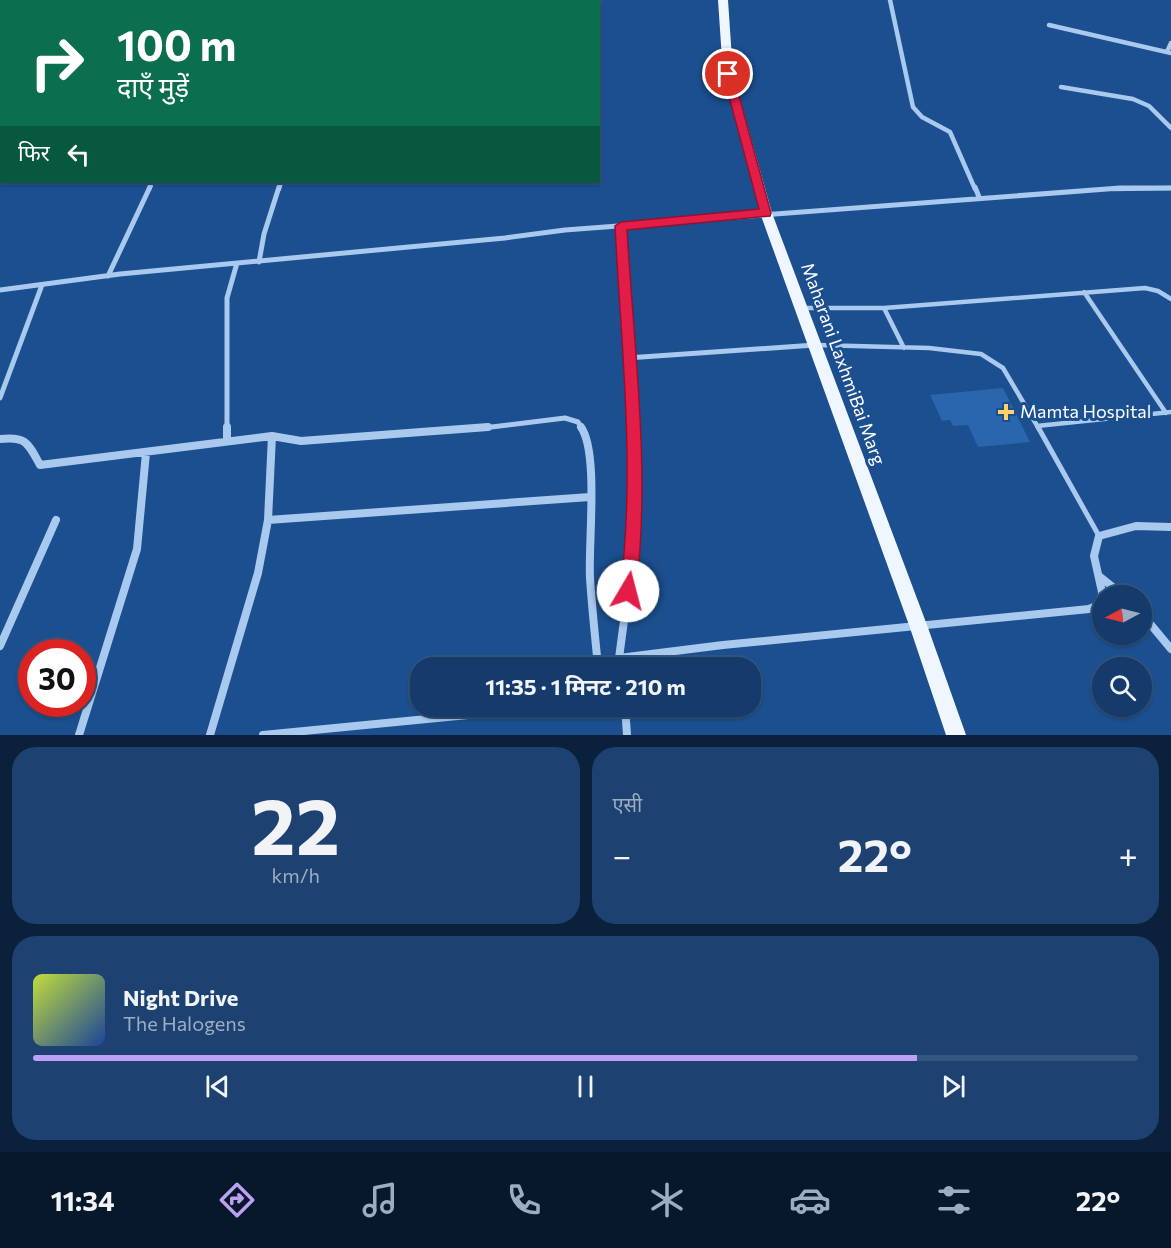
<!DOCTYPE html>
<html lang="hi">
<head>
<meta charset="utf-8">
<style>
  body { margin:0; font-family:Commissioner,"Noto Sans Devanagari",sans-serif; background:#1d4271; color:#f1f3f6; height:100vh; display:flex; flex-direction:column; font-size:22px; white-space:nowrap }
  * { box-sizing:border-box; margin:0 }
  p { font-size:20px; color:#9dadc1 }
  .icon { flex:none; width:33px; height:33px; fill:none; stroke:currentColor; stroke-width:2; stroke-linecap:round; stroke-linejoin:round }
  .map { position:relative; height:735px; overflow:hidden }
  .side { display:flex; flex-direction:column; gap:12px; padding:12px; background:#0b203b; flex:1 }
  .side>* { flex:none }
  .top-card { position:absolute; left:0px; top:0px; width:600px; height:183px; box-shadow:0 2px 4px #0004,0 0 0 2px #33557e; background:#0b6e4f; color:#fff; overflow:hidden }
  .needle { width:39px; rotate:263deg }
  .tools { position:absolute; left:1092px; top:585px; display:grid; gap:12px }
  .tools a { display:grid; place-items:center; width:60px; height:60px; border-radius:50%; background:#143b6b; box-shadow:0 2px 4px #0004,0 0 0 2px #33557e; font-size:30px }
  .speed { position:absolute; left:18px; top:639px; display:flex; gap:12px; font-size:30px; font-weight:700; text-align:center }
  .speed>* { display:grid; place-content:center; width:78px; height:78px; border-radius:50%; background:#143b6b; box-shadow:0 2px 4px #0004,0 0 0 2px #33557e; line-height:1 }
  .speed .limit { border:9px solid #d22; background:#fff; color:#111 }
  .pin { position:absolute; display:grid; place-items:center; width:51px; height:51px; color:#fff; margin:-26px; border:3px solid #fff; border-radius:50%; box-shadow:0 2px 6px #0007 }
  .me { position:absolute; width:66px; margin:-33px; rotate:8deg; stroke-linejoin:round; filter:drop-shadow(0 0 4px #0008) }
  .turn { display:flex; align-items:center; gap:21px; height:126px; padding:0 18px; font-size:27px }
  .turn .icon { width:78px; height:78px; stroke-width:2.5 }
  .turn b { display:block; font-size:42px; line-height:51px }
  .then { display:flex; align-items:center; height:57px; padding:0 18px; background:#0003; gap:12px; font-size:22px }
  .big { font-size:45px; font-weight:700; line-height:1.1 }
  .side .widget { flex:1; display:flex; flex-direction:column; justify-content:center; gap:9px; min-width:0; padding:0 21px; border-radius:24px; background:#1d4271 }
  .side .dial { align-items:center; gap:0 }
  .dial b { font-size:78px; line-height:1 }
  .song { display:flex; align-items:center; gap:18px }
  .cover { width:72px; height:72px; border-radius:9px; background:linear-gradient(135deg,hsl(70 70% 55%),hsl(220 70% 35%)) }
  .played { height:6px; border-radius:3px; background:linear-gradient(90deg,#bca0f2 80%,#33557e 80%) }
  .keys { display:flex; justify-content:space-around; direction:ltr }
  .heat { display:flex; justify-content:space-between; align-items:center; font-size:33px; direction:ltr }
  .side .tiles { flex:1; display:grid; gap:12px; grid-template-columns:1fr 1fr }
  .widget:last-child { grid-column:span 2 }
  .trip { position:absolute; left:410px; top:657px; width:351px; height:60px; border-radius:24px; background:#143b6b; box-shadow:0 2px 4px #0004,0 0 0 2px #33557e; font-weight:700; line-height:60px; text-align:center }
  .tabs { display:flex; height:96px; justify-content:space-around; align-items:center; background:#08182b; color:#9dadc1 }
  .tabs .icon { width:42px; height:42px }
  .tabs .active { color:#bca0f2 }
  .tabs b { font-size:27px; color:#f1f3f6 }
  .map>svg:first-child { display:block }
</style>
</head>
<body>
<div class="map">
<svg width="1171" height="735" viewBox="0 0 1171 735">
  <rect width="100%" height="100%" fill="#1b4f8f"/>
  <!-- building -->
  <path fill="#2a66ad" d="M1003,388L1030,442L978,447L968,425L953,426L950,420L942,421L930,395Z"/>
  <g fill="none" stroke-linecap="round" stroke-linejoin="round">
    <!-- service-far1 -->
    <path stroke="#a9c9ee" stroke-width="4.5" d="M1084,292L1166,413
      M803,308H884L1145,288L1158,291L1171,299
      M884,308L904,348
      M817,345L929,348L981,354L1003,368L1039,429
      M1037,426L1171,412"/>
    <!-- service -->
    <path stroke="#a9c9ee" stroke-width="5" d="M1038,427L1099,536"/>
    <!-- minor-far2 -->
    <path stroke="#a9c9ee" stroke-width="4.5" d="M890,0L913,107L922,117L950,132L975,189
      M1049,25L1171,53
      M1167,52L1171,43
      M1061,87L1133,99L1149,106L1171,128
      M149,189L152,182
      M279,189L281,182
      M1113,189L1171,188"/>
    <!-- minor-far1 -->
    <path stroke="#a9c9ee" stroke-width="5" d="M975,187L979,197
      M621,226L632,429
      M259,262L264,234L279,187
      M108,276L150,187
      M0,290L120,274L505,238L565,230L1120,188H1171
      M627,358L815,345
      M0,398L42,285
      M227,429V298L237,263
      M475,429L565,418L578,422L582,429"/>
    <!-- minor -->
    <path stroke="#a9c9ee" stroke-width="8" d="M581,427C599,453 588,544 590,578C592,608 595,637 598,666
      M0,439C26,436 28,443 40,465L272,436
      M227,441V427
      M268,520L590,497
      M1099,576L1124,596
      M1142,614L1171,649
      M0,646L56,520
      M597,667L619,658L723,645L1089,609L1101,604L1102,592L1094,556L1099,536L1136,526L1171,527
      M620,668L619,658L634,546L635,479L632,427
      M625,706L627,735
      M79,735L137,549L146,453
      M210,735L258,573L268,520L272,436L301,441L488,427
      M263,735L468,715L536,706"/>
    <!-- primary -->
    <path fill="#f0f6ff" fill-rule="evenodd" d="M718,0H728L733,74L772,213L927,625L966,735H946L909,625L760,213L723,74Z"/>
  </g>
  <!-- route -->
  <path fill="#e11d48" stroke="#92132f" stroke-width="1.5" d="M728,71L733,74L771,213L770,216L627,230C634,348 651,473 636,591L634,596L628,599L622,596L620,591C636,473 621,345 615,226L621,222L759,209L723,74Z"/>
  <!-- markers -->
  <path fill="#ffd166" stroke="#1b4f8f" stroke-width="2" d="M1003 403h6v6h6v6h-6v6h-6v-6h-6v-6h6z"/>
  <g text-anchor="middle" stroke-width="6" stroke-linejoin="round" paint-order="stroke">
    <!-- street labels -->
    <g font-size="18" fill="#fff" stroke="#1b4f8f">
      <text transform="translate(843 364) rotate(70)" y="6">Maharani LaxhmiBai Marg</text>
    </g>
    <!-- poi labels -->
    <g font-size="18" fill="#fff" stroke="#1b4f8f" text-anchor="start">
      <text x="1020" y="418">Mamta Hospital</text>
    </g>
  </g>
</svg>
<div class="tools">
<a><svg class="needle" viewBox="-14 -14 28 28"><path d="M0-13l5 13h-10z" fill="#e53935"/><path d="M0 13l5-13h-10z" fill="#9dadc1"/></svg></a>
<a><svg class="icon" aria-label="search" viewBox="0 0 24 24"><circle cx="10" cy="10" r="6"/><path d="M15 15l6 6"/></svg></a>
</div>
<div class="speed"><div class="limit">30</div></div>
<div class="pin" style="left:728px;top:74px;background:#d93025"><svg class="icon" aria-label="arrive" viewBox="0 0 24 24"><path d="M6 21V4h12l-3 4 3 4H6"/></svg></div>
<svg class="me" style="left:628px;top:591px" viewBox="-20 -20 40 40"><circle r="19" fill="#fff"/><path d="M0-13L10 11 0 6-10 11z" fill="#e11d48"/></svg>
<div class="trip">11:35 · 1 मिनट · 210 m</div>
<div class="top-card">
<div class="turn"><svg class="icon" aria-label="right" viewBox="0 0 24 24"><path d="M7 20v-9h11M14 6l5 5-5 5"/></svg><div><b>100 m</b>दाएँ मुड़ें</div></div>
<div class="then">फिर<svg class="icon" aria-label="left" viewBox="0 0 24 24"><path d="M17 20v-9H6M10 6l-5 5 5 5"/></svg></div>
</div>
</div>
<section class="side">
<div class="tiles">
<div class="widget dial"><b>22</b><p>km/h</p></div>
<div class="widget"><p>एसी</p>
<div class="heat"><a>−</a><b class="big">22°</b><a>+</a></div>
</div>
<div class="widget">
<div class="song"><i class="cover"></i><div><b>Night Drive</b><p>The Halogens</p></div></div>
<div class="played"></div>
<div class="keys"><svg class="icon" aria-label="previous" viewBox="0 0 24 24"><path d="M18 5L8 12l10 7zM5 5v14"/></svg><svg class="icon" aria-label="pause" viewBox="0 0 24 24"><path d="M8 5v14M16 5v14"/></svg><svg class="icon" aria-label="next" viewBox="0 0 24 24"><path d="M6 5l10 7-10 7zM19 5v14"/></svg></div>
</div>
</div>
</section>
<nav class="tabs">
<b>11:34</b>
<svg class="icon active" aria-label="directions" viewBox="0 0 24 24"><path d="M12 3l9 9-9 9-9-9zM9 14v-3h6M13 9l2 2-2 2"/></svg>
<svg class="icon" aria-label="music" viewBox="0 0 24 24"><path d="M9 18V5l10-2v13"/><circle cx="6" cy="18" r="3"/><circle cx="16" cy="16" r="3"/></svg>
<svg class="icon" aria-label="phone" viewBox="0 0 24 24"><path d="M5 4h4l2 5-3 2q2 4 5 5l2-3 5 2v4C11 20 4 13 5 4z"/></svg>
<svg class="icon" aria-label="climate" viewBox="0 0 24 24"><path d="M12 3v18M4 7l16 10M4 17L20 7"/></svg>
<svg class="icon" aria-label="car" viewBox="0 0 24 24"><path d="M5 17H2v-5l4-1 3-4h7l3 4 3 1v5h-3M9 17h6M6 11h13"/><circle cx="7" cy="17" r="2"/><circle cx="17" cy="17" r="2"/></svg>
<svg class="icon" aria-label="filters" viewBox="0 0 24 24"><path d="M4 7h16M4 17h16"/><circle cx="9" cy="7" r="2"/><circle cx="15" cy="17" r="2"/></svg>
<b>22°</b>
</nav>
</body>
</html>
